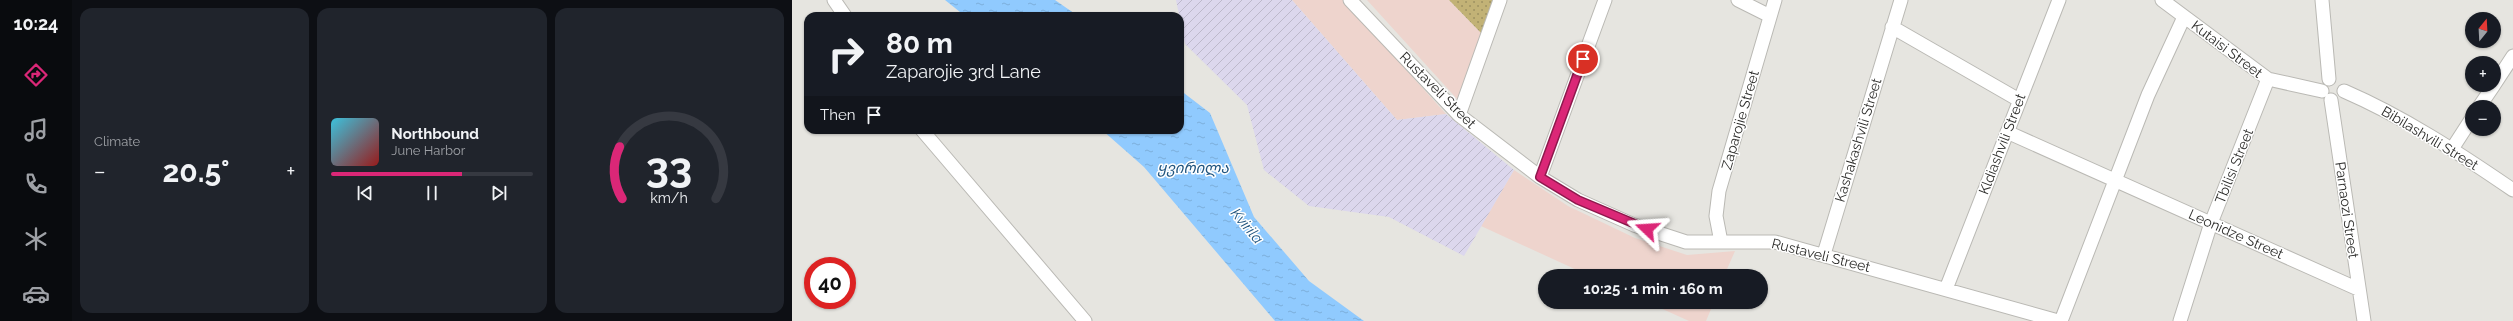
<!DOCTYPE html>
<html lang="en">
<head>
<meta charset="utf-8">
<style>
  body { margin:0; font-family:Raleway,"Noto Sans Georgian",sans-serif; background:#20242c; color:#f1f3f6; height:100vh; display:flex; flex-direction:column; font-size:15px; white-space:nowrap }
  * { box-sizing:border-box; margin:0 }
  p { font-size:13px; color:#9ea1a6 }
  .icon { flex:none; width:22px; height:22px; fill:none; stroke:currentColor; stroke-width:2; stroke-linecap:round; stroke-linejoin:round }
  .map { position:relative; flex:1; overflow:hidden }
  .details { display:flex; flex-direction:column; gap:8px; padding:8px; background:#0d0f14; width:720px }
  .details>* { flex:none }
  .top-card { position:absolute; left:12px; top:12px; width:380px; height:122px; border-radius:12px; box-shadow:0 1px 3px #0004; background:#171b24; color:#f1f3f6; overflow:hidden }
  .needle { width:26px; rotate:18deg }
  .tools { position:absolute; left:1673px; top:12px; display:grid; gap:8px }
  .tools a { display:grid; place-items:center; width:36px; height:36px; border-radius:50%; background:#171b24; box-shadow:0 1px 3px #0004; font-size:20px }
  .speed { position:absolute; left:12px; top:257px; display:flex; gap:8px; font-size:20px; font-weight:700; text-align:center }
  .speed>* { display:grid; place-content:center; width:52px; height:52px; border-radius:50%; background:#171b24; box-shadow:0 1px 3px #0004; line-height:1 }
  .speed .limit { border:6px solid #d22; background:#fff; color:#111 }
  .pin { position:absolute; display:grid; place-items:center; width:34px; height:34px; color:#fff; margin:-17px; border:2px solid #fff; border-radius:50%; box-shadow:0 1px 4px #0007 }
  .me { position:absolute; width:44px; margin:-22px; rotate:290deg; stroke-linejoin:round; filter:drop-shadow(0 0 3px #0008) }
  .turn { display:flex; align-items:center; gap:14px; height:84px; padding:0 16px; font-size:18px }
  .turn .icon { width:52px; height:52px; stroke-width:2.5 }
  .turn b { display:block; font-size:28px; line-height:34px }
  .then { display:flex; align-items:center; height:38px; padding:0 16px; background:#0003; gap:8px; font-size:15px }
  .big { font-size:30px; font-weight:700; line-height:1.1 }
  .details .card { flex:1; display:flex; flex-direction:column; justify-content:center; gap:6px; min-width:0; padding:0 14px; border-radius:12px; background:#20242c }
  .details .dial { align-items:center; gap:0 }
  .dial svg { height:104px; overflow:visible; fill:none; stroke:#363941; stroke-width:7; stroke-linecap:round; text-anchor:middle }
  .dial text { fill:#f1f3f6; stroke:none }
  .song { display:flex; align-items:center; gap:12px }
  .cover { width:48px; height:48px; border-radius:6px; background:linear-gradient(135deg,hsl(190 70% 55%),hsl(0 70% 35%)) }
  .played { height:4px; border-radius:2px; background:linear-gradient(90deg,#db2777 65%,#363941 65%) }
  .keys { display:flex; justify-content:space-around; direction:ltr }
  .heat { display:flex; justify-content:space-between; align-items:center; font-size:22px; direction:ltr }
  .details .tiles { flex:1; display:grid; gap:8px; grid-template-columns:repeat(3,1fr) }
  .trip { position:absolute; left:746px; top:269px; width:230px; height:40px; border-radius:20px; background:#171b24; box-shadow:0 1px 3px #0004; font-weight:700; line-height:40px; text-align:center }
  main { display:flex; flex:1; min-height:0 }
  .dock { display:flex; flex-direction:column; width:72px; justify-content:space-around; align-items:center; background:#090b0e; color:#9ea1a6 }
  .dock .icon { width:28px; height:28px }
  .dock .current { color:#db2777 }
  .dock b { font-size:18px; color:#f1f3f6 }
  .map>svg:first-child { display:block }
</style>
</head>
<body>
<main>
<nav class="dock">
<b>10:24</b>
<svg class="icon current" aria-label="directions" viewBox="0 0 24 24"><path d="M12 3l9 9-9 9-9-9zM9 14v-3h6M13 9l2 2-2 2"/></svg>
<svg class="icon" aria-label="music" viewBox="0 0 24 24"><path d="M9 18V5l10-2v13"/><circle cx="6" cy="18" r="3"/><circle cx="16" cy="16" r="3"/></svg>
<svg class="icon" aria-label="phone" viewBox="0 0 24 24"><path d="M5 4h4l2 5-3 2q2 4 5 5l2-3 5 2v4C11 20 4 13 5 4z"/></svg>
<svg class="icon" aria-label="climate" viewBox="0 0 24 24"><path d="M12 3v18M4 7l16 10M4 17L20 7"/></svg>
<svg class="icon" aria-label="car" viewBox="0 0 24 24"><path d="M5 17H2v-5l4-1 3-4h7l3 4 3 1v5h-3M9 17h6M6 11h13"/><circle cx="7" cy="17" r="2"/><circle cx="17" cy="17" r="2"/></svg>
</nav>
<section class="details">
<div class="tiles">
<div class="card"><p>Climate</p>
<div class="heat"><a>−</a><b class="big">20.5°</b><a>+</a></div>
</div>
<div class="card">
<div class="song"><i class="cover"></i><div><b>Northbound</b><p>June Harbor</p></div></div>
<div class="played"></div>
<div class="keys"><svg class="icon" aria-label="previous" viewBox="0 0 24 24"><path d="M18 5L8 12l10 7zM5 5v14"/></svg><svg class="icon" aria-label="pause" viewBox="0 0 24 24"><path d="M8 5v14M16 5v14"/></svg><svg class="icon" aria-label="next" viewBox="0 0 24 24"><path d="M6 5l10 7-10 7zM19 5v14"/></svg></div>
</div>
<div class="card dial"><svg viewBox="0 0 100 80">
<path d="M14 69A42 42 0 1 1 86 69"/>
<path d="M14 69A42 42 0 0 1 12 29" stroke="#db2777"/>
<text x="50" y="56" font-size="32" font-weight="700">33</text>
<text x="50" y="72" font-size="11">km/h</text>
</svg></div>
</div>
</section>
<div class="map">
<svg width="1721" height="321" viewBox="0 0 1721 321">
  <defs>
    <pattern id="industrial-furrows" width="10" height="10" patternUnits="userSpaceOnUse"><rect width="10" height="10" fill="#dcd7ed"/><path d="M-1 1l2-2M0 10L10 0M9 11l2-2" fill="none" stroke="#bdb9cb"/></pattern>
    <pattern id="grass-dots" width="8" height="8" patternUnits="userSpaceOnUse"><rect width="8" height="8" fill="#c2b276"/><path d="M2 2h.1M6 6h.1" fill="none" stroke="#9e9161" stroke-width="1.8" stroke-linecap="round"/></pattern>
    <pattern id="water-ripples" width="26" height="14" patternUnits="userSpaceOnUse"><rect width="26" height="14" fill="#90cafe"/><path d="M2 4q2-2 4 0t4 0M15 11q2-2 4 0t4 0" fill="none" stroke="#7caeda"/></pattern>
  </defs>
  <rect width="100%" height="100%" fill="#e6e5e0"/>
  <!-- commercial -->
  <path fill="#eed4cd" d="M500,0H551L654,114L605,120Z
    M575,0H657L691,35L666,100Z
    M722,170L776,206L843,238L895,255L943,251L932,276H798L689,226Z
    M855,302H922L914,321H897Z"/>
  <!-- industrial -->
  <path fill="url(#industrial-furrows)" d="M384,0H500L605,120L654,114L722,170L672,256L597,217L517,206L472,170L455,105L393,44Z"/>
  <!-- grass -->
  <path fill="url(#grass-dots)" d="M657,0H703L691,35Z"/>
  <!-- water -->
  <path fill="url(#water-ripples)" d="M153,0H263L286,16H173Z
    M388,90L418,113L462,217L517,281L572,321H483L352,167L310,130H388Z"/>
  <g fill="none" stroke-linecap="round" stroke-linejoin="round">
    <defs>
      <path id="minor" d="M42,0L53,16
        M558,0L667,115L748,177L786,200L842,225L894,242H983L1266,321
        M946,0L978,16
        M1370,0L1476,79L1530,91
        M1530,0L1537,79
        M1100,27L1227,100
        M1702,85L1721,56
        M1552,91C1612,117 1667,153 1721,190
        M1539,100L1572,321
        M1687,107L1702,85
        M667,115L708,0
        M130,130L293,321
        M1215,132L1566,289
        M1660,149L1680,118
        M748,177L813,0
        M929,242L924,216L927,191L983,0
        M1032,254L1109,0
        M1154,289L1267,0
        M1269,321L1356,95L1392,17
        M1388,321L1419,223L1476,79"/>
    </defs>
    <!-- minor casing -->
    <use href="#minor" stroke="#bab9b4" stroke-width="15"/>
    <!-- minor -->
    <use href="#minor" stroke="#fff" stroke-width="13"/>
  </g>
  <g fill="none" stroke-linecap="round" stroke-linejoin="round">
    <defs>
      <path id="route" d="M791,59L748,177L786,200L855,229"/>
    </defs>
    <!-- route casing -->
    <use href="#route" stroke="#8e194d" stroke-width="10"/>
    <!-- route -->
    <use href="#route" stroke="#db2777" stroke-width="7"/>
  </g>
  <g text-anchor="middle" stroke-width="3" stroke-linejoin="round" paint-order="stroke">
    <!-- street labels -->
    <g font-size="14" fill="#2c2c2a" stroke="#fff">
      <text transform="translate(1435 49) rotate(37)" y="5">Kutaisi Street</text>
      <text transform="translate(646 90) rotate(45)" y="5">Rustaveli Street</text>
      <text transform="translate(948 120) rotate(-74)" y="5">Zaparojie Street</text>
      <text transform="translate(1638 138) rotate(31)" y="5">Bibilashvili Street</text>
      <text transform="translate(1066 140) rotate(-73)" y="5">Kashakashvili Street</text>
      <text transform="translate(1210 144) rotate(-69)" y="5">Kldiashvili Street</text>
      <text transform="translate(1442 166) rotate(-68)" y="5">Tbilisi Street</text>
      <text transform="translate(1555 210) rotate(82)" y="5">Parnaozi Street</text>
      <text transform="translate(1444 234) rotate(24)" y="5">Leonidze Street</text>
      <text transform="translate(1029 255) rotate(14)" y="5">Rustaveli Street</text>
    </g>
    <!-- water labels -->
    <g font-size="15" font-style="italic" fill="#21557f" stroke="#fff">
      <text x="401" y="173">ყვირილა</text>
      <text transform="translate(455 226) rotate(50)" y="5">Kvirila</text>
    </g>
  </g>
</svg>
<div class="tools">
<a><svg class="needle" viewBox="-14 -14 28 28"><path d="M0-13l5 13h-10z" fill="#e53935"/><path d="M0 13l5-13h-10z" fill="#9ea1a6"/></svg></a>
<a>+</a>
<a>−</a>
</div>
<div class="speed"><div class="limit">40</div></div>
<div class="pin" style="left:791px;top:59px;background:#d93025"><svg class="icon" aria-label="arrive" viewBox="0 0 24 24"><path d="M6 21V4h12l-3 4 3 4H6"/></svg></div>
<svg class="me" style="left:855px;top:229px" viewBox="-20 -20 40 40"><path d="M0-17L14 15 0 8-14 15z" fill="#db2777" stroke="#fff" stroke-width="4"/></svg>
<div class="trip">10:25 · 1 min · 160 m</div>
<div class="top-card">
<div class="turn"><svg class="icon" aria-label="right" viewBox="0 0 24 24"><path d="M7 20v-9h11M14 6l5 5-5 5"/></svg><div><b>80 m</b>Zaparojie 3rd Lane</div></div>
<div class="then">Then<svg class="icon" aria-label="arrive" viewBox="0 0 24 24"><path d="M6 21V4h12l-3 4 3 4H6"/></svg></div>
</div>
</div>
</main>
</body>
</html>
